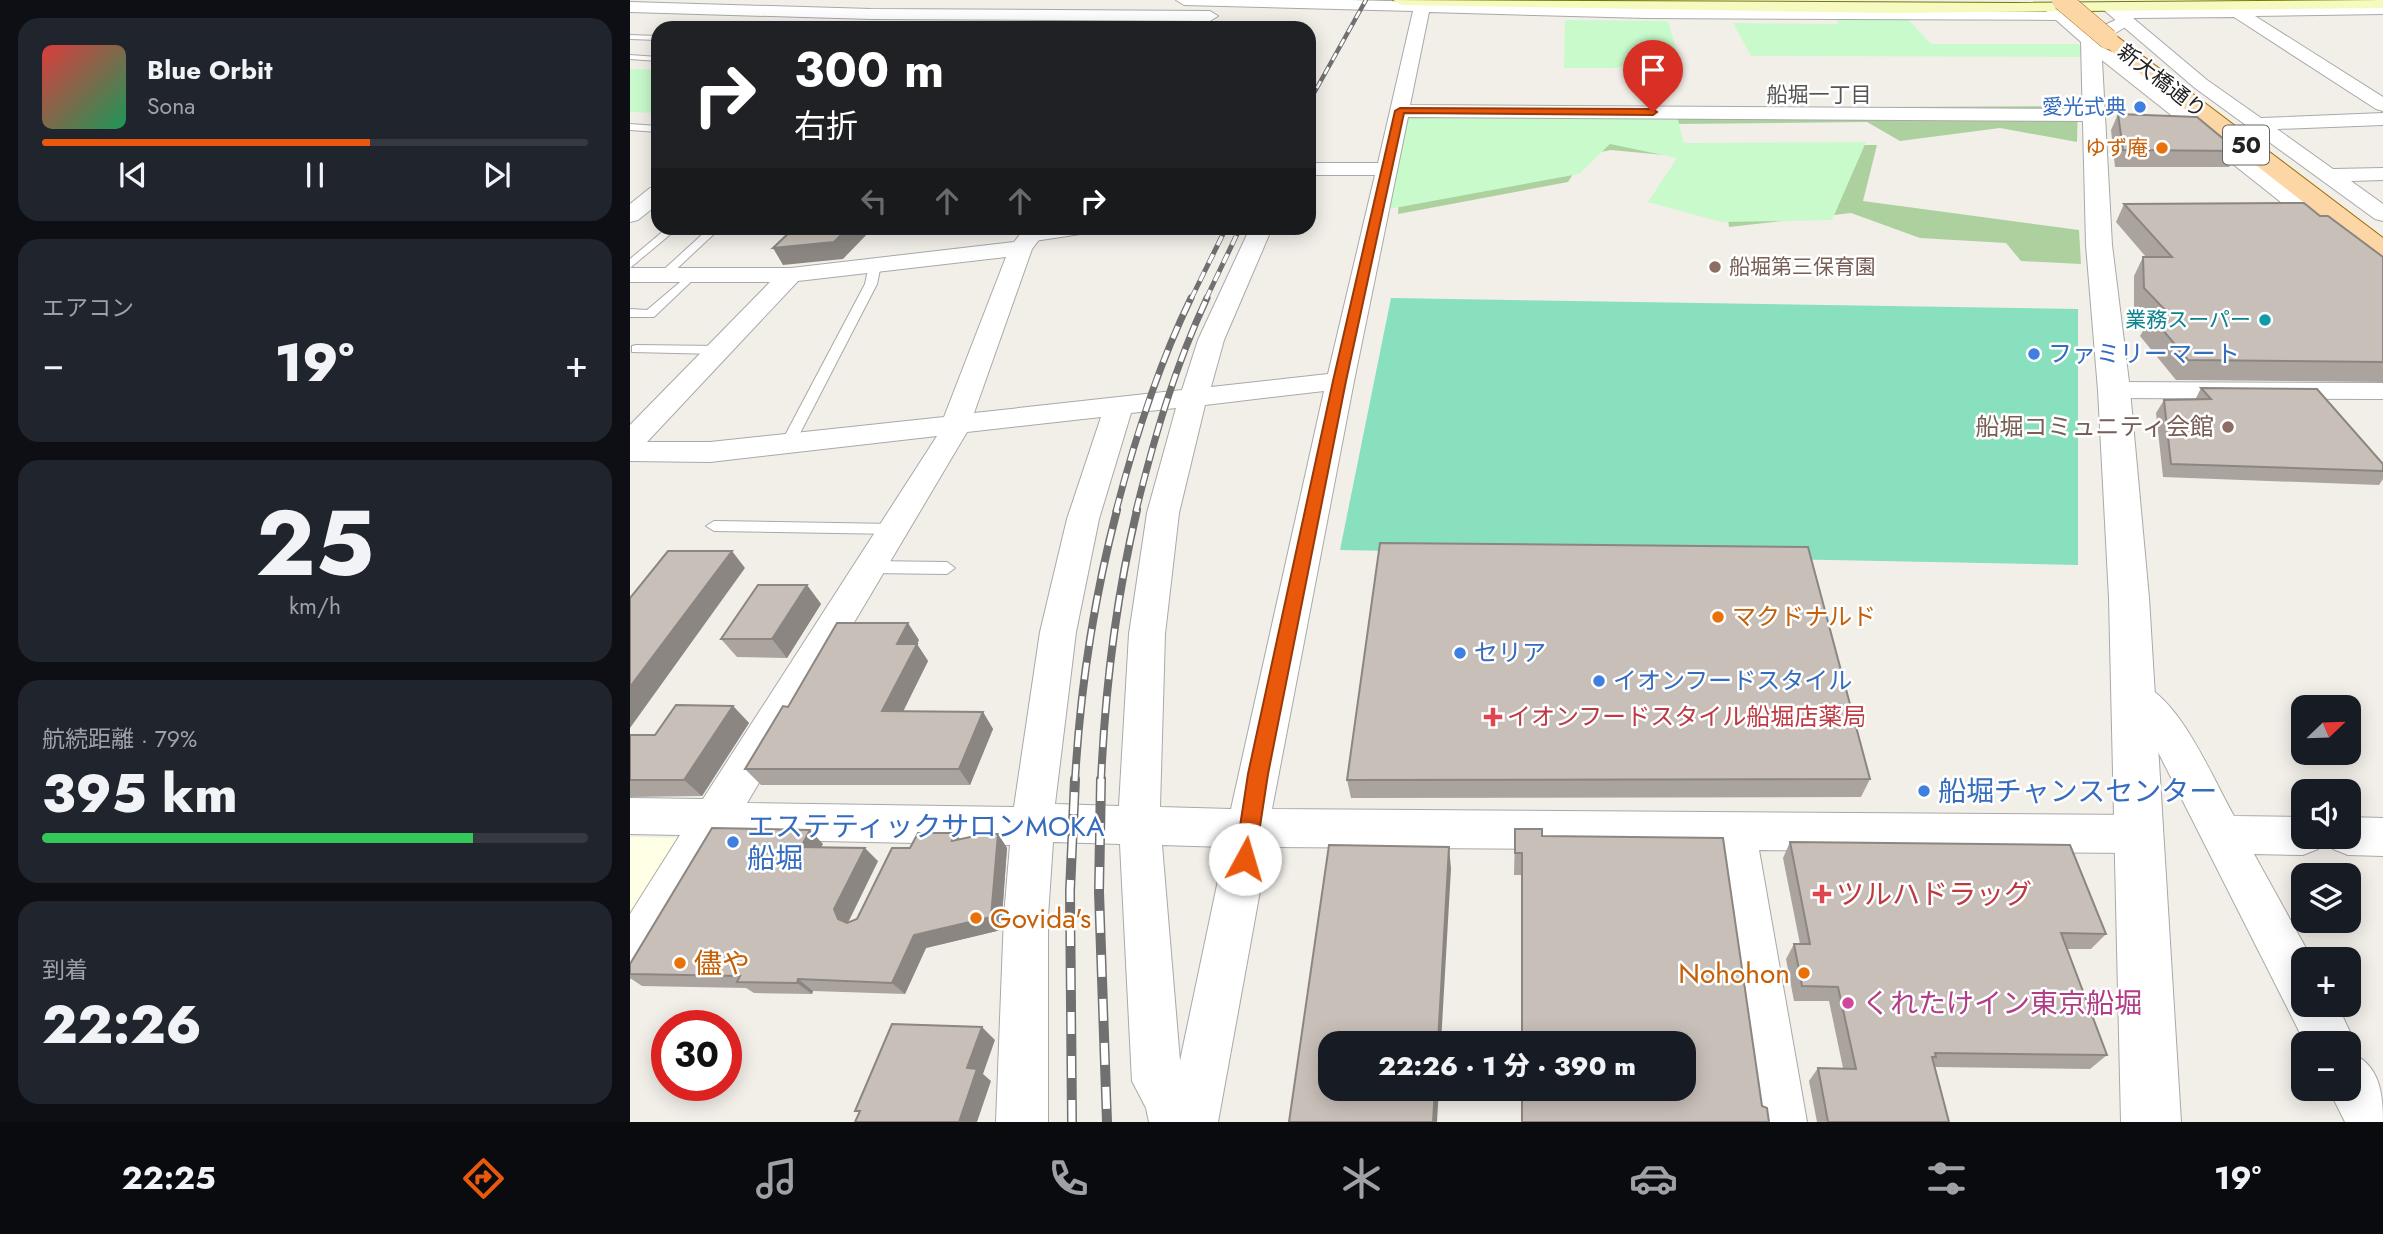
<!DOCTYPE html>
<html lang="ja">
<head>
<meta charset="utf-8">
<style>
  body { margin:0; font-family:Jost,"Noto Sans JP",sans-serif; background:#20242c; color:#f1f3f6; height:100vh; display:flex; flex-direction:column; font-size:26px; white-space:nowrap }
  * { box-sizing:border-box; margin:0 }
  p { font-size:23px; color:#9ea1a6 }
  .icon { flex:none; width:38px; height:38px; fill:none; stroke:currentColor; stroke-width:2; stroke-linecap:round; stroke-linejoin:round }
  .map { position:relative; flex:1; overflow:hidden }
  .sheet { display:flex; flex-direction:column; gap:18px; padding:18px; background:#0d0f14; width:630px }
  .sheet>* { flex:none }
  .guide { position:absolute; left:21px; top:21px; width:665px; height:214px; border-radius:21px; box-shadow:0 4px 18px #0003; background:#202124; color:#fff; overflow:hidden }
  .needle { width:46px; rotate:67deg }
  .fabs { position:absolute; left:1661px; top:695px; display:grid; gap:14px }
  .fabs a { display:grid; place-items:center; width:70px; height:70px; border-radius:14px; background:#171b24; box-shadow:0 4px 18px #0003; font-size:35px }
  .speed { position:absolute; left:21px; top:1010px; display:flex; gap:14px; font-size:35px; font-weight:700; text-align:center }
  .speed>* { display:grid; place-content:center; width:91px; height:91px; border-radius:50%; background:#171b24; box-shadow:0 4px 18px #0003; line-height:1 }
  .speed .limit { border:10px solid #d22; background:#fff; color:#111 }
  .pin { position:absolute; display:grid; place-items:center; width:60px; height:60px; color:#fff; margin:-72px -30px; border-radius:50% 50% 50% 0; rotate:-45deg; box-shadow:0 0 7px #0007 }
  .pin .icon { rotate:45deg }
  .me { position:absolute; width:77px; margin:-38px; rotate:6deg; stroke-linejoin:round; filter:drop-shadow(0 0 5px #0008) }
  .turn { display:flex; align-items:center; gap:24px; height:147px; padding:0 28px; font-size:32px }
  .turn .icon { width:91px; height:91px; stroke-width:2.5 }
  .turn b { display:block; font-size:49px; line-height:60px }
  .lanes { display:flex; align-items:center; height:66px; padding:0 28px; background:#0003; justify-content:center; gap:35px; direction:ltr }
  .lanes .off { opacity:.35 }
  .big { font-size:52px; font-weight:800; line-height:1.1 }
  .sheet .tile { flex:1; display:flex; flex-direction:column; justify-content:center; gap:10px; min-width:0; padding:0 24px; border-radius:21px; background:#20242c }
  .sheet .dial { align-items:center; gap:0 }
  .dial b { font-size:91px; line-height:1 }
  .song { display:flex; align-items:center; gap:21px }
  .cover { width:84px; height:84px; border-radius:10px; background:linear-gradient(135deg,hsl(0 70% 55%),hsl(150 70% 35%)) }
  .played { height:7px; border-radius:4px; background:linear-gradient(90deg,#ea580c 60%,#363941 60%) }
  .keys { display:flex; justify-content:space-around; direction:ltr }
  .heat { display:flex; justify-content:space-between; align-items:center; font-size:38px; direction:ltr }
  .charge { height:10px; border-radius:5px; background:linear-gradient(90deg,#34c759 79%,#363941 0) }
  .trip { position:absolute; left:688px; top:1031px; width:378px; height:70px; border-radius:21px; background:#171b24; box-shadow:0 4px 18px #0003; font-weight:800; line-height:70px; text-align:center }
  .tabs { display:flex; height:112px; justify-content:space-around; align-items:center; background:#090b0e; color:#9ea1a6 }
  .tabs .icon { width:49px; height:49px }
  .tabs .current { color:#ea580c }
  .tabs b { font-size:32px; color:#f1f3f6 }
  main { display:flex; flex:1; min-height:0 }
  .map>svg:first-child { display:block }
</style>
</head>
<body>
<main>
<section class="sheet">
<div class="tile">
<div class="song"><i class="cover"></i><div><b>Blue Orbit</b><p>Sona</p></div></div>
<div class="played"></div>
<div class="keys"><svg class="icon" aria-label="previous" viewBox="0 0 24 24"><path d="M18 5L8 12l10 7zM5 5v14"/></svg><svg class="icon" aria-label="pause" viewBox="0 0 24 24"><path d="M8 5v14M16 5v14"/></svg><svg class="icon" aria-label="next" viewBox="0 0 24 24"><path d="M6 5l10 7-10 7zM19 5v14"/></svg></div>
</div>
<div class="tile"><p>エアコン</p>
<div class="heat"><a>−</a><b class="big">19°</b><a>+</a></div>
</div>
<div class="tile dial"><b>25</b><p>km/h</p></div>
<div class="tile"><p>航続距離 · 79%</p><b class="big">395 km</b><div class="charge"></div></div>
<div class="tile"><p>到着</p><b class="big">22:26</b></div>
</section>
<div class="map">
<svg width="1753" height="1122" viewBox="0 0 1753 1122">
  <rect width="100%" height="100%" fill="#f2efe9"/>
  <!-- education -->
  <path fill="#ffffe5" d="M0,837L53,838L0,921Z"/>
  <!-- forest -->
  <path fill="#add19e" d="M1448,106L1447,142L1370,128L1270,141L1237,122L1044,124L1050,108Z
    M939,134L1032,139L1071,146L1247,145L1233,201L1449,230L1451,264L1391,261L1376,243L1290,238L1221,213L1099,227L1096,203L1055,157L981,150L955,155L938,182L768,214L772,151Z"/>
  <!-- park -->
  <path fill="#c8facc" d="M1205,17H1276L1301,44H1449L1454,57L1121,56L1103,23L1209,24Z
    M935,20L1038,21L1048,55L985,68H934Z
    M0,69L28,70V113L0,112Z
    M770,111L1046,112L1054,143L1236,142L1202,220L1091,222L1018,202L1047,158L980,144L949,174L748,211Z"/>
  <!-- pitch -->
  <path fill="#88e0be" d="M761,298L1448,309V565L710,550Z"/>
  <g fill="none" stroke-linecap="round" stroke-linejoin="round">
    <defs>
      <path id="service" d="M0,35L28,36V40L0,39Z
        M0,55L28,57V61L0,59Z
        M0,124L28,126V132L0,130Z
        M37,228H48L0,268V259Z
        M452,228H475L470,231L398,242L393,239L398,236Z
        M76,231L85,233L38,277H30V273Z
        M245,262L251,265L247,284L165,443L163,446H153L151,443L235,284L239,265Z
        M62,272L68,275L66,277L24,317H0V309L17,310Z
        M6,345L88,346L94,350L88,354L2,352V346Z
        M84,521L264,524L272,529L264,534L84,531L76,526Z
        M240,561L317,562L325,568L317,574L240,573L232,567Z"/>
      <path id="minor" d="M546,0H720L1016,8L1437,12L1439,15L1437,18L1431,20L1016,18L799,12L780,105L1465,109L1475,115L1465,121L778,117L724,381L642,809L1507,815L1522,821L1528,834L1522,847L1507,853L1129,850L1177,1122H1125L1087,850L638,847L588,1122H519L516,1108L502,1081L490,844L423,842L418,916V1122H366L374,916L380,845L95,839L16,971L0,978V914L50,835L0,834V798L73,799L307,436L80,462L0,461V425L140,282H0V268H161L384,242L395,228H418L402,249L344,413L552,390L568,340L620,228H642L594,340L581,387L698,374L745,175H679V163H748L783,11L554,5ZM376,257L314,417L80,442H17L168,281ZM694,391L601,809L530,807L535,634L549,513L575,405ZM546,408L517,513L499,634L489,806L425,804L446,632L469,519L501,413ZM471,417L437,519L410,632L384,807L117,803L337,432ZM532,845L595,847L550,1061Z
        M0,2L241,9L580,11L588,16L580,21L241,19L0,12Z
        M1481,3L1492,9L1753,4V14L1625,16L1753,97V111L1746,109L1604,17L1503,18L1577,80L1631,118L1753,113V125L1647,129L1703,169L1753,168V180L1721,181L1753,204V221L1745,219L1565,88L1475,11L1473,8Z
        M1461,43L1485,53L1753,259V278L1744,276L1473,61L1453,48Z
        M28,187V204L8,220L0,222V204L20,188Z
        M1484,382L1753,383V399L1484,398L1474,396L1470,390L1474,384Z
        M1502,679C1550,695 1580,774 1604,816L1673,817V836H1694L1688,849L1673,855L1624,854L1682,959H1673V1004H1707L1725,1043L1721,1053C1750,1065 1753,1094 1753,1122H1715L1698,1088H1718V1043H1675L1522,740L1489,705L1483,694L1489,683Z
        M1718,817L1753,818V856L1718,855L1703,849L1697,836H1718Z"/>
      <path id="tertiary" d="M1423,3L1429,4L1462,31L1496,15L1505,21L1471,42L1482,245L1500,390L1519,598L1551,1122H1491L1479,598L1468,390L1456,245L1451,42L1417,12L1414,8L1417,4Z"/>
      <path id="secondary" d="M763,0L1385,3L1753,0V8L1262,13L772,5Z"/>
      <path id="primary" d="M1478,33L1485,35L1753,238V259L1743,257L1471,43L1468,39Z"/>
    </defs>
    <!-- service casing -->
    <use href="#service" stroke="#a9a9a9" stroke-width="2"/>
    <!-- minor casing -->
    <use href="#minor" stroke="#a9a9a9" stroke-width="2"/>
    <!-- tertiary casing -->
    <use href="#tertiary" stroke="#a9a9a9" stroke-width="2"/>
    <!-- secondary casing -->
    <use href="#secondary" stroke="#707d05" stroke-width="2"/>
    <!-- primary casing -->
    <use href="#primary" stroke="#a06b00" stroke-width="2"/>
    <!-- service -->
    <use href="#service" fill="#fff" fill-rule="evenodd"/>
    <!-- minor -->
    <use href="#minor" fill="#fff" fill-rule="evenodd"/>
    <!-- tertiary -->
    <use href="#tertiary" fill="#fff" fill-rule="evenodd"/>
    <!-- secondary -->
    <use href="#secondary" fill="#f7fabf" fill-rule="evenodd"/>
    <!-- primary -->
    <use href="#primary" fill="#fcd6a4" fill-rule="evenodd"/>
    <defs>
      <path id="rail-far4" d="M679,102L736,0"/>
      <path id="rail-far3" d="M561,299L596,228
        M576,299L610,228"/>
      <path id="rail-far2" d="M486,511C505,438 528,366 561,298
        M506,511C524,438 545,366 577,298"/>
      <path id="rail-far1" d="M445,781C450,690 464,598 487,510
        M471,781C475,690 486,598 507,510"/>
      <path id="rail" d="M471,779L469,892L477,1122
        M442,1122L440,891L445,779"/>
    </defs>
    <!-- rail-far4 casing -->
    <use href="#rail-far4" stroke="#707070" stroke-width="4.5"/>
    <!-- rail-far3 casing -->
    <use href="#rail-far3" stroke="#707070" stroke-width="5"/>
    <!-- rail-far2 casing -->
    <use href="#rail-far2" stroke="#707070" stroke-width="7"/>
    <!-- rail-far1 casing -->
    <use href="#rail-far1" stroke="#707070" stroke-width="8"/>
    <!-- rail casing -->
    <use href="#rail" stroke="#707070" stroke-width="10"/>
    <!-- rail-far4 -->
    <use href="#rail-far4" stroke="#fff" stroke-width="2.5" stroke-dasharray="8" stroke-linecap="butt"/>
    <!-- rail-far3 -->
    <use href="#rail-far3" stroke="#fff" stroke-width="3.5" stroke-dasharray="10" stroke-linecap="butt"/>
    <!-- rail-far2 -->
    <use href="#rail-far2" stroke="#fff" stroke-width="4.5" stroke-dasharray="13" stroke-linecap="butt"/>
    <!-- rail-far1 -->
    <use href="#rail-far1" stroke="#fff" stroke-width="5" stroke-dasharray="17" stroke-linecap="butt"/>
    <!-- rail -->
    <use href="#rail" stroke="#fff" stroke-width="7" stroke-dasharray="22" stroke-linecap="butt"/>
    <defs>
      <path id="primary-bridge" d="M1432,0L1478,39"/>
    </defs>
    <!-- primary-bridge casing -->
    <use href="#primary-bridge" stroke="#a06b00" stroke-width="21" stroke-linecap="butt"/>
    <!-- primary-bridge -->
    <use href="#primary-bridge" stroke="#fcd6a4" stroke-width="20"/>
  </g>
  <!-- wall -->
  <path fill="#aba49e" d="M1488,114L1608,151L1599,167H1485L1481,130Z
    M1494,204L1690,216L1753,257V382L1546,380L1510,336L1518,322L1504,307V276L1513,257H1516L1486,222Z
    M1571,388L1753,464V479L1749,485L1533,477L1526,413L1534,400H1565Z
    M177,585L191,604L157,658L107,657L91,639Z
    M289,640L287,644L298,661L273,711L353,712L363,729L340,785H131L115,769L158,707Z
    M103,706L119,723L72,796L0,797V735H25Z
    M1240,779L1231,797L721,798L717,780Z
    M885,829L912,836L1132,1106L1139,1122H891V1088H1054L892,875H884Z
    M325,833L330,839L368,834L377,848L371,930L296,948L275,994L183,991L182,994L124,993L116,988L12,986L0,978V964L193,844L191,847L248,861L218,923L227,919L280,848Z
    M1160,842L1476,934L1461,949H1437L1477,1055L1460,1069L1305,1067L1319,1122H1187L1179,1081L1188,1068H1213L1199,1001H1164L1156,959L1164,944H1170L1153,858Z"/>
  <!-- shaded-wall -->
  <path fill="#8b8681" d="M218,228H243L213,259L153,265L143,248Z
    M102,551L115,568L0,728V687Z
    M177,585L191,604L157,658L142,639Z
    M278,623L289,640L287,644L298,661L265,728L252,711L267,644Z
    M103,706L119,723L72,796L54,780Z
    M353,712L363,729L340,785L329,769Z
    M180,830L193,844L184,860L171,847Z
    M325,833L335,847L322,841Z
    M368,834L377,848L371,930L296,948L275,994L262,983L284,935Z
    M819,847L821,869L811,1043H808Z
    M235,848L248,861L218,922L222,931L208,919L204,909Z
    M168,979L183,991L182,994L167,983Z
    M352,1027L365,1040L353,1074L361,1081L347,1122H329L337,1068Z
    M805,1088H809L807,1122H803Z"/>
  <!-- building -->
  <path fill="#c7bfb8" stroke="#8b8681" stroke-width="2" d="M1488,114L1567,117L1608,151L1493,150Z
    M1674,203L1690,216H1698L1753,257V362L1558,360L1521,316L1538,313L1514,288L1513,257H1542L1494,204Z
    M164,228H218L204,242L143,248Z
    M1571,388L1687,389L1753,464V471L1541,464L1534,400L1581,399Z
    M750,543L1178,547L1240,779L717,780Z
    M38,551H102L0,687V598Z
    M128,585H177L142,639H91Z
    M207,623H278L267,644H287L252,711L353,712L329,769H115L153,706L158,707Z
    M46,705L103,706L54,780H0V735H25Z
    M82,828L180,830L171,847L235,848L204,909L208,919L217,923L227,919L262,848H280L288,833H325L322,841L354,834H368L361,917L284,935L262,983L168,979L167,983L107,982L110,976L0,974V964Z
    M885,829H912V836L1093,838L1132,1106L1137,1108L1139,1122H892V1088H1054V1043H892V853H885Z
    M1160,842L1440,845L1476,934L1431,933L1477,1055L1305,1053L1306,1057H1302L1319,1122H1198L1188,1068L1226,1069L1208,987L1172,986L1164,944H1180Z
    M699,845L819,847L808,1043H700V1088H805L803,1122H659Z
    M262,1024L352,1027L337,1068L347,1069L329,1122H225L230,1111H225Z"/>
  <!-- route -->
  <path fill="#ea580c" stroke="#983908" stroke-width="2" d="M770,108L1023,109L1027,112L1023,115L774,113L716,381L638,774L625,859L622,866L615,868L608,866L605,859L618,774L703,381L765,111Z"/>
  <!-- markers -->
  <g fill="#3f7fe0" stroke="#fff" stroke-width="2.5">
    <circle cx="1510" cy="107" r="7"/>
    <circle cx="1404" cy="354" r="7"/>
    <circle cx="830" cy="653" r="7"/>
    <circle cx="969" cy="681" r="7"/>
    <circle cx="1294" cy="791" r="7"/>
    <circle cx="103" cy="842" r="7"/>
  </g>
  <g fill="#e8710a" stroke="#fff" stroke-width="2.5">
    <circle cx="1532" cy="148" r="7"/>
    <circle cx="1088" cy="617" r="7"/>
    <circle cx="346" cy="918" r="7"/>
    <circle cx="50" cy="963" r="7"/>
    <circle cx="1174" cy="973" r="7"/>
  </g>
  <g fill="#8d6e63" stroke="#fff" stroke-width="2.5">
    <circle cx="1085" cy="267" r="7"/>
    <circle cx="1598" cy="427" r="7"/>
  </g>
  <circle fill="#0f9aa8" stroke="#fff" stroke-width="2.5" cx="1635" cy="320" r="7"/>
  <g fill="#e0444e" stroke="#fff" stroke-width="2.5">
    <path d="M859.5 706.5h7v7h7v7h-7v7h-7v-7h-7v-7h7z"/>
    <path d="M1188.5 883.5h7v7h7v7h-7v7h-7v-7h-7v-7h7z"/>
  </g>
  <circle fill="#d1479c" stroke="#fff" stroke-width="2.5" cx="1218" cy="1003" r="7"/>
  <g text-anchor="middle" stroke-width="5" stroke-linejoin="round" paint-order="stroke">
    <!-- far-street labels -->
    <g font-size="21" fill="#222" stroke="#fff">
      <text transform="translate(1532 81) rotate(38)" y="7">新大橋通り</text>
    </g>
    <!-- far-neighbourhood labels -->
    <g font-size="21" fill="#555" stroke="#fff">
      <text x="1189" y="102">船堀一丁目</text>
    </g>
    <!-- far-shop labels -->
    <g font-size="21" fill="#366cbe" stroke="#fff" text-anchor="end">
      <text x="1496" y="114">愛光式典</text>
    </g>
    <!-- far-food labels -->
    <g font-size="21" fill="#c56008" stroke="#fff" text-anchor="end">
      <text x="1518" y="155">ゆず庵</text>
    </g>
    <!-- far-education labels -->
    <g font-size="21" fill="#785e54" stroke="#fff" text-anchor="start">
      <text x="1099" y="274">船堀第三保育園</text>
    </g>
    <!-- far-culture labels -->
    <g font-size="21" fill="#0d838f" stroke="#fff" text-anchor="end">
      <text x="1621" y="327">業務スーパー</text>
    </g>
    <!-- shield labels -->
    <rect fill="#fff" stroke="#646464" stroke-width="2" x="1593" y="125.5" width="46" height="39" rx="5"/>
    <g font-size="23" font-weight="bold" fill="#222">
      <text x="1616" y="153">50</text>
    </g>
    <!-- shop labels -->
    <g font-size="24" fill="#366cbe" stroke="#fff" text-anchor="start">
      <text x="1418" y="362">ファミリーマート</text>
      <text x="844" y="661">セリア</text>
      <text x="983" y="689">イオンフードスタイル</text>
    </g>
    <!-- education labels -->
    <g font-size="24" fill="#785e54" stroke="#fff" text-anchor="end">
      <text x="1584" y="435">船堀コミュニティ会館</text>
    </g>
    <!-- food labels -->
    <g font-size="24" fill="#c56008" stroke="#fff" text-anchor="start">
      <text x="1102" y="625">マクドナルド</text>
    </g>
    <!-- health labels -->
    <g font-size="24" fill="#be3a42" stroke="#fff" text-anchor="start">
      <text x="877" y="725">イオンフードスタイル船堀店薬局</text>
    </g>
    <!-- near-shop labels -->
    <g font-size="28" fill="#366cbe" stroke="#fff" text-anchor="start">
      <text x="1308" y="801">船堀チャンスセンター</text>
      <text x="117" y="836">エステティックサロンMOKA<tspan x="117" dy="32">船堀</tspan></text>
    </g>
    <!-- near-health labels -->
    <g font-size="28" fill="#be3a42" stroke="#fff" text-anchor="start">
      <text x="1206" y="904">ツルハドラッグ</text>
    </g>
    <!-- near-food labels -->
    <g font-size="28" fill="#c56008" stroke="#fff" text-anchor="start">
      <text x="360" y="928">Govida's</text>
      <text x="64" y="973">儘や</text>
      <text x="1160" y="983" text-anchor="end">Nohohon</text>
    </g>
    <!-- near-hotel labels -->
    <g font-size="28" fill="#b23c85" stroke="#fff" text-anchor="start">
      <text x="1232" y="1013">くれたけイン東京船堀</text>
    </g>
  </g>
</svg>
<div class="fabs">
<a><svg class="needle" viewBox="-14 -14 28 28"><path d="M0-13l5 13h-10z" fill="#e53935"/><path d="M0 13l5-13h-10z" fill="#9ea1a6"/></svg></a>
<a><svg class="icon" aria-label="sound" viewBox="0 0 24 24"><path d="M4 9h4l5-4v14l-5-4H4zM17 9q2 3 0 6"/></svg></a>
<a><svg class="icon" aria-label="layers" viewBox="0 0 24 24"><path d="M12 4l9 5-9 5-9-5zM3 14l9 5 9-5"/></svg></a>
<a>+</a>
<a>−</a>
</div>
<div class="speed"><div class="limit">30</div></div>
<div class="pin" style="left:1023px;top:112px;background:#d93025"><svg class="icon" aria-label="arrive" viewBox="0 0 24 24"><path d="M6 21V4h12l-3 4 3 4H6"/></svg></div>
<svg class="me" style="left:615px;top:859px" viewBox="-20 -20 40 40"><circle r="19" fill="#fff"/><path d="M0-13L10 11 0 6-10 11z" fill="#ea580c"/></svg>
<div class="trip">22:26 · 1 分 · 390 m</div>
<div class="guide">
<div class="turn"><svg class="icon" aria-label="right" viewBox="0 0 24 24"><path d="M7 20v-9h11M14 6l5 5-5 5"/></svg><div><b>300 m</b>右折</div></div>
<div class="lanes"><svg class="icon off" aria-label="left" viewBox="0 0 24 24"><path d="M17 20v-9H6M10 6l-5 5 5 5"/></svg><svg class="icon off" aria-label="ahead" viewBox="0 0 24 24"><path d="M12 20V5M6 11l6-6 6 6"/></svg><svg class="icon off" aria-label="ahead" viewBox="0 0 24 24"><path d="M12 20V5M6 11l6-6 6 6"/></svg><svg class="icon" aria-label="right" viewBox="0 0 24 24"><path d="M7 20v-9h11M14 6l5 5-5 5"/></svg></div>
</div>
</div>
</main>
<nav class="tabs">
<b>22:25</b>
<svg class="icon current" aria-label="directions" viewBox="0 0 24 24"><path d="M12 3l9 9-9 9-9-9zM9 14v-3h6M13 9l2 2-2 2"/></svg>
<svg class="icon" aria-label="music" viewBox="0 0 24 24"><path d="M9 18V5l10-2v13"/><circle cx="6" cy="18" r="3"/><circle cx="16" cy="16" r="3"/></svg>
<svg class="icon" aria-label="phone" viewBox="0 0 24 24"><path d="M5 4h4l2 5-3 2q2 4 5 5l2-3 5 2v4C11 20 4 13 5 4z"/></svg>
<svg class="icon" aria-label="climate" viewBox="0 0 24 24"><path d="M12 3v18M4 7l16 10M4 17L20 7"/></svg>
<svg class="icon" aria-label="car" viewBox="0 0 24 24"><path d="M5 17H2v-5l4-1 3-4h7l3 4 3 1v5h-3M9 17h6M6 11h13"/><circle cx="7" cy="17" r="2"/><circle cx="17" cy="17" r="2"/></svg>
<svg class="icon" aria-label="filters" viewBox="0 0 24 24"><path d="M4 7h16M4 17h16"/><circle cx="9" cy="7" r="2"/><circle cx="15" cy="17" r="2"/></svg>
<b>19°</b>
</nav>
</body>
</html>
